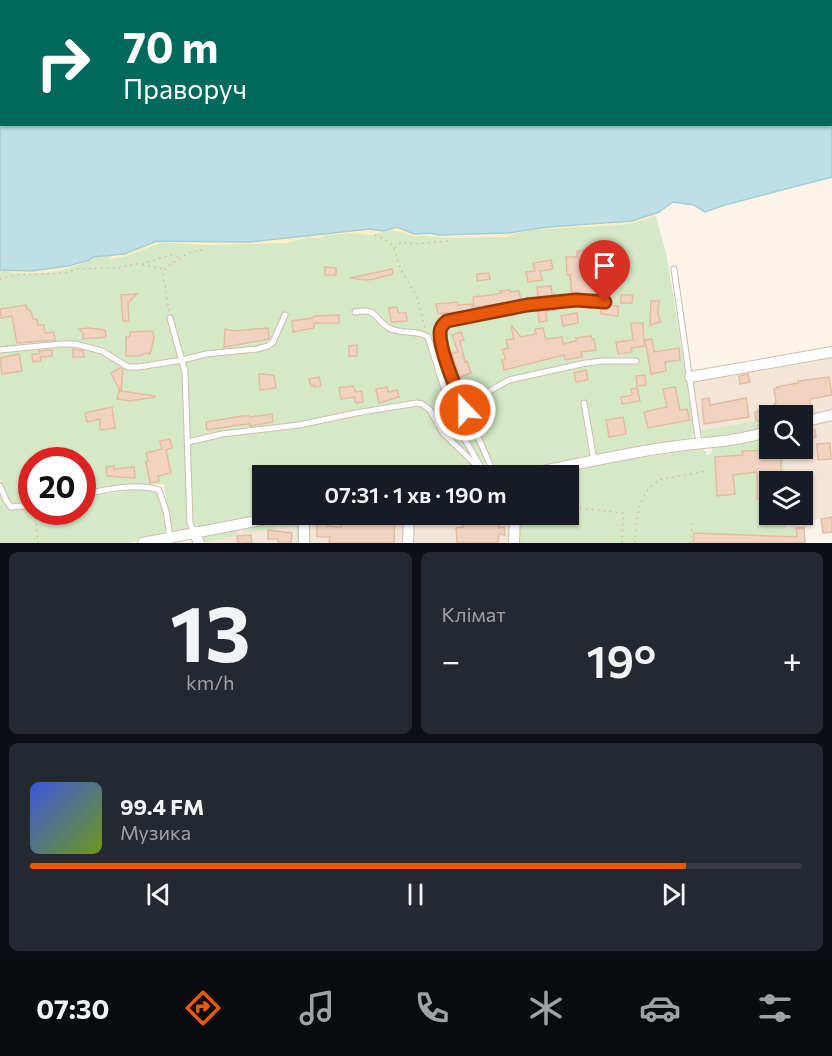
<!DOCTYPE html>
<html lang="uk">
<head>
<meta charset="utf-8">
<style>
  body { margin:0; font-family:Commissioner,sans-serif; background:#242831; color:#f1f3f6; height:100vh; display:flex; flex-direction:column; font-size:22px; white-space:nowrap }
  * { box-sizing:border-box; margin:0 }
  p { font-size:20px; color:#9ea1a6 }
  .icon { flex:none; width:33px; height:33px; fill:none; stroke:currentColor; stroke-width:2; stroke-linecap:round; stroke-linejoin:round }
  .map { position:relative; height:543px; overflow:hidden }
  .sheet { display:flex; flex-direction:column; gap:9px; padding:9px; background:#0d0f14; flex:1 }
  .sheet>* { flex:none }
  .top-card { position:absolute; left:0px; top:0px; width:832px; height:126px; box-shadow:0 2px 4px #0004; background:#00695c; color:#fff; overflow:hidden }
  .fabs { position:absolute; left:759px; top:405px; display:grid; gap:12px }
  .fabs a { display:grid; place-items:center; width:54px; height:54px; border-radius:0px; background:#171b24; box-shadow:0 2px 4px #0004; font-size:30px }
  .speed { position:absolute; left:18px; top:447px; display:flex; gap:12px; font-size:30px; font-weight:700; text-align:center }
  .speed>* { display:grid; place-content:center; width:78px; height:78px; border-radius:50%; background:#171b24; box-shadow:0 2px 4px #0004; line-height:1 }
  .speed .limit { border:9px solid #d22; background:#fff; color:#111 }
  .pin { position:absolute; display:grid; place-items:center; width:51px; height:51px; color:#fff; margin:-62px -26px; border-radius:50% 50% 50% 0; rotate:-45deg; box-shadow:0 0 6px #0007 }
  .pin .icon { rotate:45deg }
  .me { position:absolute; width:66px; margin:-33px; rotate:338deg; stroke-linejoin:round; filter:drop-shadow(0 0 4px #0008) }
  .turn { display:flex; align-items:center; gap:21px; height:126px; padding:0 24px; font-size:27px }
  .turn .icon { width:78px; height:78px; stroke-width:2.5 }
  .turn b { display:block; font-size:42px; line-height:51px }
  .big { font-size:45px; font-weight:600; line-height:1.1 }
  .sheet .widget { flex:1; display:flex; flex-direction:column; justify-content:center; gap:9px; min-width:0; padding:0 21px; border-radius:9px; background:#242831 }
  .sheet .dial { align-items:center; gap:0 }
  .dial b { font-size:78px; line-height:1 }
  .song { display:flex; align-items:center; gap:18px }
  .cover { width:72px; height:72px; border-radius:9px; background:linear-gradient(135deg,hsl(230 70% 55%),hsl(80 70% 35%)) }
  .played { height:6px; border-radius:3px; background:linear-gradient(90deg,#ea580c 85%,#363941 85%) }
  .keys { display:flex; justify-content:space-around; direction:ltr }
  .heat { display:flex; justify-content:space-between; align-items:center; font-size:33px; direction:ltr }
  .sheet .tiles { flex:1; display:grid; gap:9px; grid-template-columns:1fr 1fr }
  .widget:last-child { grid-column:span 2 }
  .trip { position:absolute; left:252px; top:465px; width:327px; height:60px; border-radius:0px; background:#171b24; box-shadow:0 2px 4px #0004; font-weight:600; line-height:60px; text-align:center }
  .tabs { display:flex; height:96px; justify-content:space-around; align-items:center; background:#090b0e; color:#9ea1a6 }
  .tabs .icon { width:42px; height:42px }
  .tabs .current { color:#ea580c }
  .tabs b { font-size:27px; color:#f1f3f6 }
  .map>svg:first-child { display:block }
</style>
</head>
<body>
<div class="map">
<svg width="832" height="543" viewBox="0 0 832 543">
  <rect width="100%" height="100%" fill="#fcf4e8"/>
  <!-- residential -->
  <path fill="#f3e6d7" d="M832,355V412L803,417L802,416H770L769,424L763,425L760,430L703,437L701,435L693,386L695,380Z
    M832,418V517L807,521V527L786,530V515L802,514V482L785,481L784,449L802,448L803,426Z
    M296,515L301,543H202V536Z
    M310,515H405V543H306Z
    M411,515H512L511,543H411Z"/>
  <!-- green -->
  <path fill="#d5e9c7" d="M656,216L667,257L695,433L690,440L531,470L500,473L491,459L486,463L477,464L444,431L423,403L186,441L188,527L185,531L175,533L171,532L164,484L106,487L83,492L82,460H32L31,503L13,505L9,502L0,479V270H8V272L13,273L50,271L78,265L93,257L113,256L109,258L124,257L162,242L206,245L287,243L307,237L320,238L326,235L355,233L370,235L393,230L436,237H506C545,219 592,231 633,223C641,221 648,218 656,216Z
    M411,405L421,406L426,410L485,475L262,476V514L200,527L192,523L190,446L193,442L244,433L281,430Z
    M769,419V424L763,425L760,430L708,438L701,435L699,429L704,430Z
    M769,436L770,448L784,449L785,481L770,482V514L786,515V529L804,528L805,543H516L518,515L568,514V476L546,475L589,466L691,450L702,449L706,451V455L711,454L713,447Z
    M138,489C143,490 153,489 157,492C164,498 167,527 165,536L128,543H0V492L8,509L31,506L32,512H82L83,497Z
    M299,515L301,543H297L296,526L281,528L280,520Z
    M276,521L277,528L244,533L243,526Z
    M238,527L237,536L202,543V536Z"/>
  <!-- sand -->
  <path fill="#faeec4" d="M659,212C639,234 541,221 506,237L453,238L431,237L426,235L416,237L393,230L370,235L354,233L326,235L320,238L307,237L287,243L206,245L162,242L124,257L108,259L157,241L250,242L369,229L384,231L397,227C431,237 474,238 510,233C524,231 537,228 551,227C585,225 628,226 659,212Z
    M83,261C68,274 26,275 8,272V270C32,272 60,270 83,261Z"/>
  <!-- water -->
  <path fill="#bddfe5" stroke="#a3ced7" stroke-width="1.5" fill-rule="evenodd" d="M0,0H832V177L725,205L705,212L694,205L673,202L659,212L632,221L548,227L508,233L439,235L430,233L414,234L397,227L384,231L369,229L250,242L157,241L124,254L93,257L89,260L68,266L31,271L0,270ZM2,2H831V124H2Z"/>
  <!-- building -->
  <path fill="#f0d4c1" stroke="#e3bba2" stroke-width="1.5" d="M588,250V257L596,256L597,285H599L600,296H572L570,275H567L566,257H577V251Z
    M551,260L553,269L540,271L542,280L528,282L526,272L535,271L533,263Z
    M325,267L336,268V275H325Z
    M392,269L393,274L374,279L366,280L350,278Z
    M489,273L490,279L477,281V274Z
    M551,286L552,295L555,294V297L538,298L537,287Z
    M510,290V292L519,291L521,301L474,307L473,297L492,295L501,293L500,291Z
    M137,294L128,303L129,321H123L121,295Z
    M621,295H633L632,303H621Z
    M651,301H659L658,315L661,322L650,325Z
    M458,302V305L472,304V310L438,314L436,304Z
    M26,305L27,309L31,311L33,319H37L38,325H44L45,333L54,332L55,340L17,343L12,316L1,318L0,309Z
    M609,305L618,306V316L601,314V307Z
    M397,307L398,313H406L407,321L391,322L389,308Z
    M556,307V310L546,311L547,321L539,322L538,308Z
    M577,313L578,323L563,326L561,316Z
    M339,315V323H314V328L293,332L292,321L313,318L314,316Z
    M631,323H643L644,346L631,348L632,352L618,354L616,342L633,340Z
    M511,325L521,337L536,334L535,329L543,328L546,339L562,337L563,344L576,341V338L591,336L592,339H594L596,350L581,352L582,357L565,360L564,355L504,370L502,360L506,359L502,350L508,348L506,340L514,339Z
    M89,328L105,330L106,337L83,339V333L79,329Z
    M268,328L269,339L224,347L225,329L234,331Z
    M149,331L153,332L154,338L150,354L146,353L140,356H126V337H130V332Z
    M461,332L464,340L460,341L465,362L467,361L471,373L459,378L452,353L458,352L452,335Z
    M652,339L654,352L679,348L680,360L665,362L666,371L651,374L645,340Z
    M357,345V356H349V346Z
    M73,349L83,351L84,357H73Z
    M52,350V356L40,357L41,361L33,362L32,354H39V351Z
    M19,354L22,371L2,374L0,358Z
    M120,368L123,369L121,391L155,396V397L130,401L117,399L119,391H120L111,373Z
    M586,370L588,380L576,382L574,373Z
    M259,374L274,375L276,388L260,390Z
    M748,374L750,382L740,384L739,376Z
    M645,375L646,385L637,386L636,376Z
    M319,377L321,386L314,387V385L311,386L309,379Z
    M829,377L832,395L810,399L812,412L797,414L796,408L781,411L773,407L776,402L774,389L778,388L777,387L798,383V381Z
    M353,386L356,392L362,391L363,402L356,403L354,397L341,399L339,388Z
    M387,387L388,392L397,390L399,397L379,403L376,389Z
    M675,387L680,410L687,409L690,420L648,428L644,412L667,407L663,389Z
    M637,388L640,401L622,404L621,397L629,396L632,394L631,389Z
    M709,398L710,405L746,398L749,417L704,424L702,399Z
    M112,407L115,428L100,430V419L87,422L85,413Z
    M764,410L766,420L756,421L755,412Z
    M272,414L273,422L250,426V424L239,425L207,430L206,422L242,416H249L250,417Z
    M623,417L626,434L609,437L606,420Z
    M815,430L816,437L802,439V433Z
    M170,439L172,448L166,450L171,473L158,476L159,481L150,483L146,462L148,461L146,453L162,449L160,441Z
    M830,443L831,459L818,460L817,444Z
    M781,450V482H770V498L757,499V472L733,475L735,494L717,496L715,457L743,455L742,451Z
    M114,466V469L134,467L135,478L107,476L106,467Z
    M379,514H395L394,543H329L330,537H317V516L326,515L327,526L341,527V520L367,521V516H379Z
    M464,514H499V528L504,527L505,535L499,534L498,543H457L456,528L463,527Z
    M832,517V532L823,533L821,519Z
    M796,528H804L805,543H693L694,533L797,537Z
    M268,530L292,533L291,543H281L278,542V539H268Z
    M251,535L252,543H238L237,536Z"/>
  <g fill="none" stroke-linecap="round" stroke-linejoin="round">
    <defs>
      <path id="service" d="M674,269L699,444
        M355,312C379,307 374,321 391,329C403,334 418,330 428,337L451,411L463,436L486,476
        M170,318L185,372L190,523L194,532
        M0,350L61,344H75L102,351L128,367H139L182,360L206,354L257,349L268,346L273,342L285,315
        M584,403L594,460
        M465,410L486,393L509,380L586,363L603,361H636
        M188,442L222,434L299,425L356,413L417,403L422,404L430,410L443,433L475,464L481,467
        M495,476L449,370L440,333L444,323L452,319C502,308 554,297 605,302
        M0,486L6,500L11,507L32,505
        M82,495C107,489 135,483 159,490L166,511L170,537"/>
      <path id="minor" d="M690,377L832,352
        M802,422L832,415
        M516,476C568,467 618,454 670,447C703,442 737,442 770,431
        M194,532L199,543
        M143,543L292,514
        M304,543V514
        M408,543L409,514
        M514,543L515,514"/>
    </defs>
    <!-- service casing -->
    <use href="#service" stroke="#cebcae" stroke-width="7"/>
    <!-- minor casing -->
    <use href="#minor" stroke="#cebcae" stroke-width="12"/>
    <!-- path -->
    <path stroke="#d6b7a3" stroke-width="1.5" stroke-dasharray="1.5 4.5" stroke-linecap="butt" d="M375,235L390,242L394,249L400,268L417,297L425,328
      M395,248L401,242L415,244L448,241
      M142,264L170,255L181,257
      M0,279L16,275L64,273L77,269L117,268L136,264L165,269
      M169,311L163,274L165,269L171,264L190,252L200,251L204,248
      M568,507L623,513L622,543
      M35,512L38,543
      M635,543C636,519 638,490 662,479L708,471
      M690,543L693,520"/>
    <!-- service -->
    <use href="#service" stroke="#fff" stroke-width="5"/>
    <!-- minor -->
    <use href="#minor" stroke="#fff" stroke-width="10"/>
  </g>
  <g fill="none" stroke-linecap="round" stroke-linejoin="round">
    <defs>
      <path id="route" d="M465,410C457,390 440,353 440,333C440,327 443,324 447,321L527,305L576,300L605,302"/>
    </defs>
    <!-- route casing -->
    <use href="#route" stroke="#983908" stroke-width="15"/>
    <!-- route -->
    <use href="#route" stroke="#ea580c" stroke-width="10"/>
  </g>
</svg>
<div class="fabs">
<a><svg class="icon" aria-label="search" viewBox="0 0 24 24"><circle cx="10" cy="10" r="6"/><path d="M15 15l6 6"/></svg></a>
<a><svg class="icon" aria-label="layers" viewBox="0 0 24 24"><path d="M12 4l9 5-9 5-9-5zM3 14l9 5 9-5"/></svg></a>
</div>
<div class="speed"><div class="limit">20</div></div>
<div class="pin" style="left:605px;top:302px;background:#d93025"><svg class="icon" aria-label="arrive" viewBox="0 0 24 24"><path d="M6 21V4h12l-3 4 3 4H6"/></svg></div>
<svg class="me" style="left:465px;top:410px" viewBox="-20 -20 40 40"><circle r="17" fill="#ea580c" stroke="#fff" stroke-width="3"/><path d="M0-11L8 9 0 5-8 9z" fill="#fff"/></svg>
<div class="trip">07:31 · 1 хв · 190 m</div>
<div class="top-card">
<div class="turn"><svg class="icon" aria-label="right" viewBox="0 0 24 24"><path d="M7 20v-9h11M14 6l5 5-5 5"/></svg><div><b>70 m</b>Праворуч</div></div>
</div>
</div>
<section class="sheet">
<div class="tiles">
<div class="widget dial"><b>13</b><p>km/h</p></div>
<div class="widget"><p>Клімат</p>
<div class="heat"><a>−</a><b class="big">19°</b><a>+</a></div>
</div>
<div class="widget">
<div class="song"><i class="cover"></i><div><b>99.4 FM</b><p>Музика</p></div></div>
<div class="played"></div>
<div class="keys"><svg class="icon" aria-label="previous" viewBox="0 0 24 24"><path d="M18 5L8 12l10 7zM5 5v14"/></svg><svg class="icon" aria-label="pause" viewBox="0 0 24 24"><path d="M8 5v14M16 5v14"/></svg><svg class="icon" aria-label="next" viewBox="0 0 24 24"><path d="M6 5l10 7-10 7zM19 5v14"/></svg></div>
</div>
</div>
</section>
<nav class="tabs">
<b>07:30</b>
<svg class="icon current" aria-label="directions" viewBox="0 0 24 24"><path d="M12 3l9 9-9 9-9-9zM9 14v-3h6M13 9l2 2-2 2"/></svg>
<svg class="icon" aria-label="music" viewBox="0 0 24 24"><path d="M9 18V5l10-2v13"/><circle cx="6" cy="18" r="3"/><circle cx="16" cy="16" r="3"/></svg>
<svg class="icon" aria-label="phone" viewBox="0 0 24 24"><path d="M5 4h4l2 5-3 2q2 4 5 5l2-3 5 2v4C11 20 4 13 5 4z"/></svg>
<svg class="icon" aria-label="climate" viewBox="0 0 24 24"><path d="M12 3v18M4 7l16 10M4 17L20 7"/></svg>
<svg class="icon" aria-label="car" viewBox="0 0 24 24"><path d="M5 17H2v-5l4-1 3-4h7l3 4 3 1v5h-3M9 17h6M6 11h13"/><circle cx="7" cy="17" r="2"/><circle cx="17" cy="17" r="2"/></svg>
<svg class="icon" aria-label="filters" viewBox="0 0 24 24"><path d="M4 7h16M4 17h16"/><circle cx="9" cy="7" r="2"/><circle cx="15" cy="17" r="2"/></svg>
</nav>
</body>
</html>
